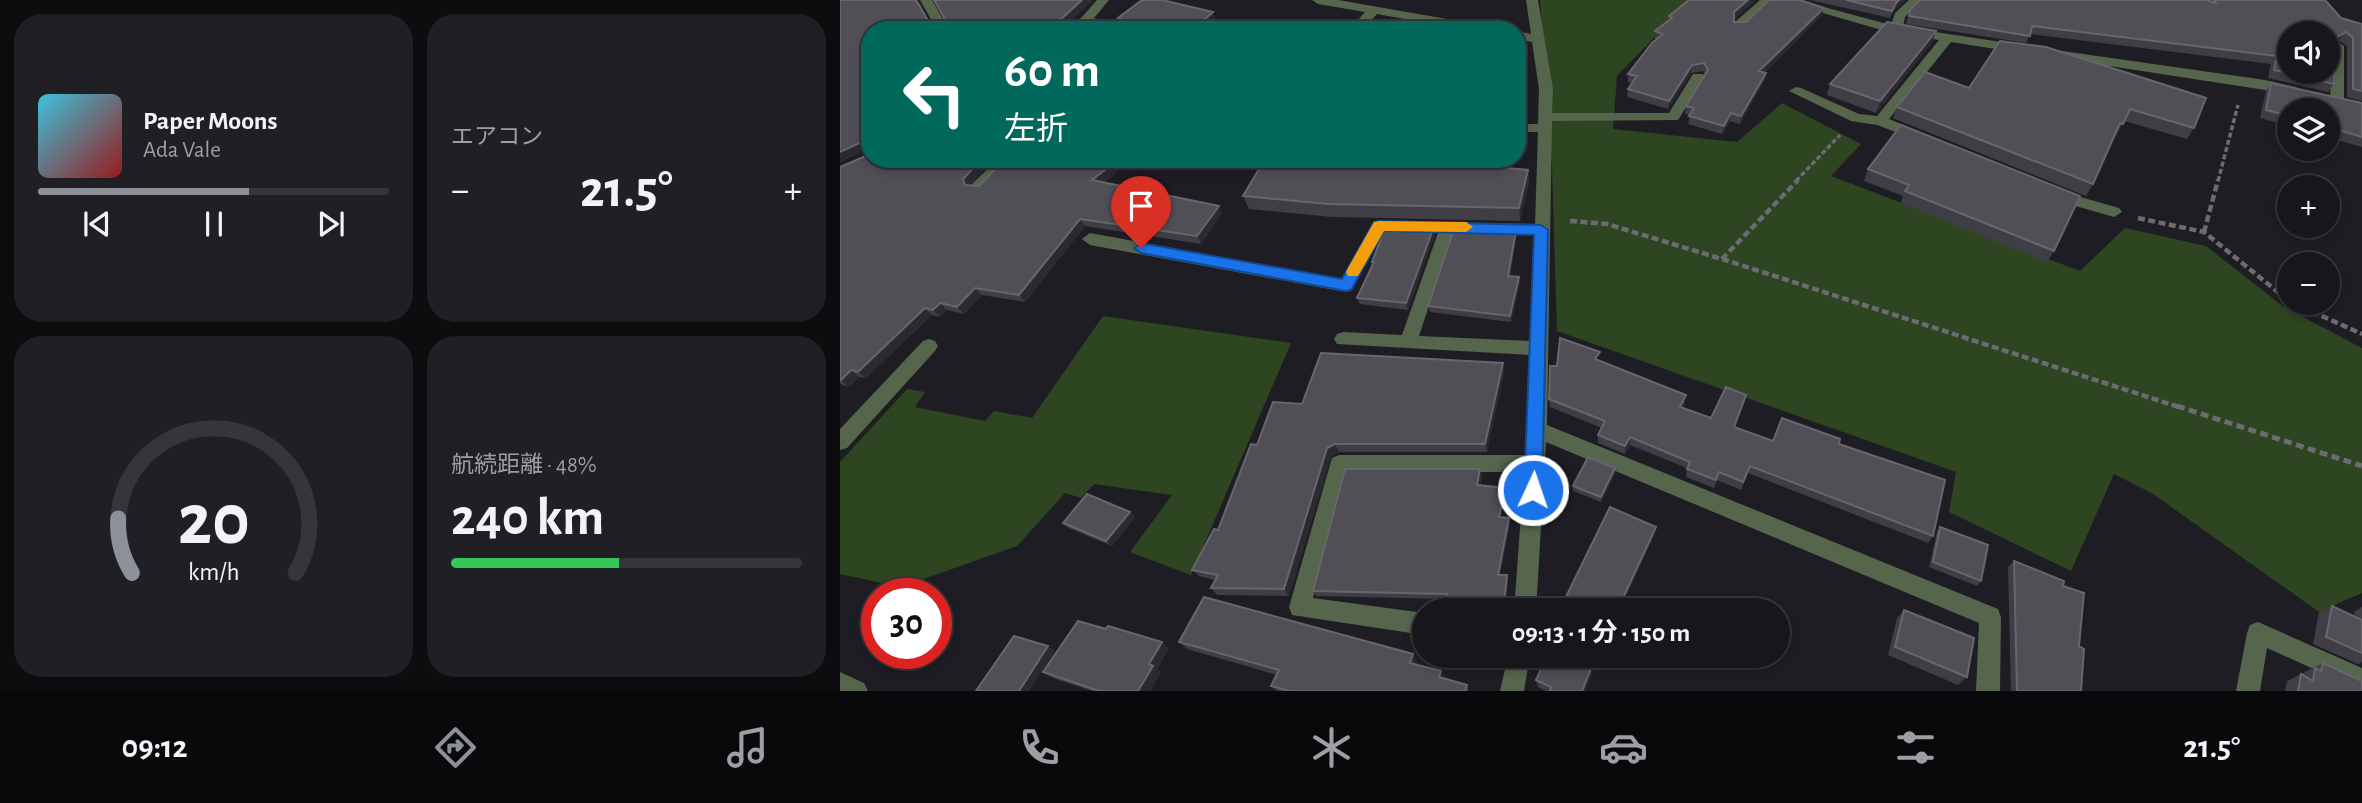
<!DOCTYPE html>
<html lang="ja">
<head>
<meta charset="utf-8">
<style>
  body { margin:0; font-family:"Alegreya Sans","Noto Sans JP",sans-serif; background:#201f24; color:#f1f3f6; height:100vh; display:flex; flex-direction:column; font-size:26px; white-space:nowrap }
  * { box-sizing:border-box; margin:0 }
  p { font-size:23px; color:#9e9fa3 }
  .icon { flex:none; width:38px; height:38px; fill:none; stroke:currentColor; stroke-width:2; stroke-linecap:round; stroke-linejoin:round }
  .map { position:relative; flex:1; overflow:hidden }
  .side { display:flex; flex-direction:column; gap:14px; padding:14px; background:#0d0c0f; width:840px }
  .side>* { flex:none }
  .banner { position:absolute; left:21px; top:21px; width:665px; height:147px; border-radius:28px; box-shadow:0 4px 10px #0003,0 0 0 2px #36353a; background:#00695c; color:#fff; overflow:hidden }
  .buttons { position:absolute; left:1437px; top:21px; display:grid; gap:14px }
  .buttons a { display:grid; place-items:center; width:63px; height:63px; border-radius:50%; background:#17161b; box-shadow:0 4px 10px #0003,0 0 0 2px #36353a; font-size:35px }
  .speed { position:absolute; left:21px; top:578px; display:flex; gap:14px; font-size:35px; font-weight:700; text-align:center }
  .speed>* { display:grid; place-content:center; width:91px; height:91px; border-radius:50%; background:#17161b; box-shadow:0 4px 10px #0003,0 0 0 2px #36353a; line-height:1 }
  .speed .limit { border:10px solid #d22; background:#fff; color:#111 }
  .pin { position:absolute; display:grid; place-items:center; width:60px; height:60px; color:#fff; margin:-72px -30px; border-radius:50% 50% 50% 0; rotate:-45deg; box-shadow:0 0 7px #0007 }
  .pin .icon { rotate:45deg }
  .me { position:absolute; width:77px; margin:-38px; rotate:3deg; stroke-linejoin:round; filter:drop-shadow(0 0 5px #0008) }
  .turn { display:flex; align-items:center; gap:24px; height:147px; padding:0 28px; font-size:32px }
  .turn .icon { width:91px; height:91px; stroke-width:2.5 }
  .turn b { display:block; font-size:49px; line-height:60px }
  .big { font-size:52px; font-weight:700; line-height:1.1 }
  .side .tile { flex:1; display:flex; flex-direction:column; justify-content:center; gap:10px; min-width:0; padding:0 24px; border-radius:28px; background:#201f24 }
  .side .dial { align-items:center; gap:0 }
  .dial svg { height:182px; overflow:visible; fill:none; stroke:#36353a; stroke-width:7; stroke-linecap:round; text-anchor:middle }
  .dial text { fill:#f1f3f6; stroke:none }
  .song { display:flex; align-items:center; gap:21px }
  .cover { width:84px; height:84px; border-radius:10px; background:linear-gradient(135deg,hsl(190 70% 55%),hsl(0 70% 35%)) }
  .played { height:7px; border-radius:4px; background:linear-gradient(90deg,#8c9099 60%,#36353a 60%) }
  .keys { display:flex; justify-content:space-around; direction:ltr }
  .heat { display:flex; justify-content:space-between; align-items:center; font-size:38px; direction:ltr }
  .charge { height:10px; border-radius:5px; background:linear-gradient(90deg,#34c759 48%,#36353a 0) }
  .side .tiles { flex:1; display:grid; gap:14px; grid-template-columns:repeat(2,1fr) }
  .trip { position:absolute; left:572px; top:598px; width:378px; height:70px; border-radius:35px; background:#17161b; box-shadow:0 4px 10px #0003,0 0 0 2px #36353a; font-weight:700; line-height:70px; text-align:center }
  .menu { display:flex; height:112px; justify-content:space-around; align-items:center; background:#09090b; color:#9e9fa3 }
  .menu .icon { width:49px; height:49px }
  .menu .active { color:#8c9099 }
  .menu b { font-size:32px; color:#f1f3f6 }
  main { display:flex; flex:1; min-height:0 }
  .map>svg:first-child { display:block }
</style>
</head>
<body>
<main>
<section class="side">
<div class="tiles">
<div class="tile">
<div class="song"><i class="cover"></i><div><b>Paper Moons</b><p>Ada Vale</p></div></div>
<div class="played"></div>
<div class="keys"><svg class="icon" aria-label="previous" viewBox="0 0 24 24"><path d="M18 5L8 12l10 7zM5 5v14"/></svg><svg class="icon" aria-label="pause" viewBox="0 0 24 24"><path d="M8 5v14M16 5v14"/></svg><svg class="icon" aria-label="next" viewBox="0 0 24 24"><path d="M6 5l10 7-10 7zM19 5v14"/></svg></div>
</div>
<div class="tile"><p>エアコン</p>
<div class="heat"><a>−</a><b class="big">21.5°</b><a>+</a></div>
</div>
<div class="tile dial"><svg viewBox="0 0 100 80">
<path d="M14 69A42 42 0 1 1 86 69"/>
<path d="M14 69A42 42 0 0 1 8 45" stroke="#8c9099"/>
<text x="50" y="56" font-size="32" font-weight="700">20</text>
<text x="50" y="72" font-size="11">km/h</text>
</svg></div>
<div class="tile"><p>航続距離 · 48%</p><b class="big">240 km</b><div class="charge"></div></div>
</div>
</section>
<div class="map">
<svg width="1522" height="691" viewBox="0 0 1522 691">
  <rect width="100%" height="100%" fill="#1f1d24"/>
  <!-- green -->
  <path fill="#2d4521" d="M700,0H851L777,76L773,129L897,142L942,103L1021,144L991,176L1240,271L1285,228L1366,246L1444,307L1522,348V593L1479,612L1313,494L1274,474L1231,571L1109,512L1116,472L717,331L712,167Z
    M263,316L451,343L351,575L290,552L332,495L254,484L241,498L225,493L177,546L61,587L0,574V462L67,389L85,392L75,407L145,421L154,411L192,418Z"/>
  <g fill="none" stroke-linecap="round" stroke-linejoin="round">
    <!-- path-far2 -->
    <path stroke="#6d6b72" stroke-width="3.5" stroke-dasharray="5 2.5" stroke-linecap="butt" d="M956,181L1000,135
      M1378,181L1398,105"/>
    <!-- path-far1 -->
    <path stroke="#6d6b72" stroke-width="4.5" stroke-dasharray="7 3.5" stroke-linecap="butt" d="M1298,218L1364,232L1449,301
      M730,221L767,224L882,259L1342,408
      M1364,232L1378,180
      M882,259L958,180
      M1453,303L1522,334"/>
    <!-- path -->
    <path stroke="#6d6b72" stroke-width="5" stroke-dasharray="8 4.5" stroke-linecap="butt" d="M1337,406L1522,466"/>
    <!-- minor -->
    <path fill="#55664d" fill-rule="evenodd" d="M80,0H92L109,30H97Z
      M257,0H269L254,18L288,30H267L248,24L240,30H225L242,17Z
      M472,0H498L647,26L653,30H625L537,14L522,30H509L525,12L478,4Z
      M686,0H698L713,89L712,113H829L853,74H863L865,77L838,120L712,121L707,425L1158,609L1161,617L1160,691H1136L1139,623L706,442L696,611H674L684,472H506L473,598L584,613V635L452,615L449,607L492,458L499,455H686L690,355L497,344L494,339L497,334L503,332L562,335L598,233L544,232L512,290L506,292L250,245L242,239L250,233L502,279L534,222L539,221L695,224L698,132H677V124H698L699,89L692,42L677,39V31L691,34ZM613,233L694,235L691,341L579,336Z
      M920,0H933L903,28H895V22Z
      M938,0H958L1051,25L1055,13L1069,0H1082L1065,17L1063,27L1181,45L1187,49L1181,53L1111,42L1049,119L1085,134V140L1080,141L1037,125L1011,121L949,91L956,87L961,88L1019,114L1037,116L1099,40L1052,33Z
      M1498,42L1504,46V101L1497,105L1490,101L1492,46Z
      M1215,50L1425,80L1456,87L1458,90L1451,94L1211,57V51Z
      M158,159H174L143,191H133L131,187L133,183Z
      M1216,190L1279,208L1282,212L1274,217L1211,199L1208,195Z
      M89,339L95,341L98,346L95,351L7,448L0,450V429L83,341Z
      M1418,622L1522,668V691L1427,648L1420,691H1396L1407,633L1410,625Z
      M668,656H690L684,691H660Z
      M0,672L24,683L28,691H0Z"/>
  </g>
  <!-- wall -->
  <path fill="#403e45" d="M0,0L78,1L91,24L107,23L94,0H252V1L226,25H282L278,18L376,20L364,30H30V153L27,150L0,162Z
    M849,0H916L894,19V22H906L982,15L924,73H926L924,81L900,124L890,121L882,134L848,124L850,115L845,114L846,106L865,75L863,71L851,73L828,109L787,97L788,89L792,83L788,82V74L816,40L815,39V31L829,20V16Z
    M970,0H1065L1053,11L1050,18Z
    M1080,0H1485L1501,18L1522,24V101L1507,97V46L1499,40L1495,42L1494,84L1488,92L1428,78L1431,64L1190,34L1186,43L1066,24L1070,10Z
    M1160,41L1354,128L1347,139L1284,121L1276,135H1274L1253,184L1246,196L1053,118L1057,107L1129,88Z
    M1092,43L1036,113L987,95L990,84Z
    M1431,83L1522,103V147L1488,137V110H1449V126L1420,118L1426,91Z
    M1061,125L1214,251L1207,262L1061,203L1063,196L1024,181L1028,169Z
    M293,159L263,183L382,213L361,244L245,226L185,302L142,295L124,314L107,310L100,317L92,315L26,378L19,377L9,387L0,384V167L139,186Z
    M670,168L688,170L689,183L680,221L492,217L409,209L403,196Z
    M593,229L594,236L568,310L520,304L517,298L533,265L532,262Z
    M676,237L670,276L680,283L671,322L590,312L588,306Z
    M759,361L845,403L843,408L871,418L906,395L895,427L933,441L999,444L1093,536L1088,543L908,473L901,490L877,480L874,488L846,477L847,468L790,445L785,454L758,443V435L762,428L710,407L709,399L717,366Z
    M664,371L647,452H499L491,456L449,596L377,595L371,588L376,580L359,576L352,570L378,530L417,445L462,404Z
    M775,468V474L761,502L733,491V486Z
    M642,475L640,485L665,488L666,493L661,517L670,523L660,575H667L668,580L665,609L641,608V611H606L605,608L606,599L476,596L473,591Z
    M290,512L295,517L272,546L229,528L223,523Z
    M1100,527L1141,581L1137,586L1089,567L1097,532Z
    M1174,561L1223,586L1239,646L1241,691H1171L1168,567Z
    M1492,606L1514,616L1515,611L1522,607V662L1518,664L1473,644L1479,612Z
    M1064,610L1127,677L1118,685L1048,655L1057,618Z
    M339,642L577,661L576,665L601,671L604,679L627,685L629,691H437L431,686L437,675L347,649Z
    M329,648L317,669L321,672L310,691H252L213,678L203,672Z
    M707,656H759L745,691H706L698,687L696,680Z
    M1483,663L1522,691H1445L1447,681Z"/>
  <!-- shaded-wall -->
  <path fill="#2c2a31" d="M242,0H252V1L223,28L221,25L219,21Z
    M908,0H916L893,20L894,12Z
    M1059,0H1065L1053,11L1050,18L1056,3Z
    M984,8L982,15L918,79L919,71Z
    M373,12L376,20L364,30H352Z
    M1096,31L1092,43L1036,113L1040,101Z
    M1506,32L1499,40L1489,46L1495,38Z
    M852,65L851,73L828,109L829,101Z
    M926,73L924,81L900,124L901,116Z
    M679,83L681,96L677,111V93Z
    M891,113L890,121L882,134L884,126Z
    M24,141L30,149L0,162V152Z
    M142,159H154L129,186L125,185L123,179Z
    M279,159H293L257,188L252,180Z
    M668,159H671L669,181L667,168Z
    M688,170L689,183L680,221L679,208Z
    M379,206L382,213L361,244L357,236Z
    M240,219L245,226L185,302L179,295Z
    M593,229L594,236L568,310L566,303Z
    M676,231V237L669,282L668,276Z
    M679,277L680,283L671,322L670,316Z
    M135,288L142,295L124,314L117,307Z
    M100,303L107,310L100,317L93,310Z
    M85,308L92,315L26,378L18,372Z
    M663,363L664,371L647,452L645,444Z
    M11,370L19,377L9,387L1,380Z
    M846,395L845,403L839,415L840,407Z
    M790,437V445L785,454V446Z
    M495,444L499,452L491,456L449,596L444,589L487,448Z
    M775,468V474L761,502V497Z
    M640,469L642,475L638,490L637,485Z
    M665,488L666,493L660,522L659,517Z
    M290,512L295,517L272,546L266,541Z
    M669,518L670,523L659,580L658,575Z
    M816,527L814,536L780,611H777Z
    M667,575L668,580L665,609L664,604Z
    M322,642L329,648L317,669L321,672L310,691H298L309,664Z
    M208,646L215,651L189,691H179Z
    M573,654L577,661L574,670L570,663Z
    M756,656H759L745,691H742Z
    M601,671L604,678L602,684L599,677Z"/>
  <!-- building -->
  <path fill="#514f56" stroke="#68666c" stroke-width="2" fill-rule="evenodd" d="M0,0H76L90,24L107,23L94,0H242L219,21L221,25H236L245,20L263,25H284L287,21L278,18L302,0H322L373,12L352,30H30V150L26,149L24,141L0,152Z
    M849,0H908L894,12V22H906L929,0H960L984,8L919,71L926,73L901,116L891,113L884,126L849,116L854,108L846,106L868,70L864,63L852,65L829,101L788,89L797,76L788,74L812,43L823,34L815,31L832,18L829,16Z
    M1006,0H1059L1056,3L1052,11Z
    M1080,0H1366L1376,3L1374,0H1485L1501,18L1522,24V91L1513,89V38L1506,32L1495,38L1494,84L1434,70L1437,56L1192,26L1190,36L1069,16L1070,10ZM1449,33H1488V72H1449Z
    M1047,22L1096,31L1040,101L990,84Z
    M1160,41L1206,47L1366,98L1354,128L1290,109L1283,124L1280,123L1253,184L1057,107L1085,72L1129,88Z
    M1431,83L1522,103V137L1488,127V110H1449V116L1426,110Z
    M1061,125L1240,196L1214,251L1065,191L1069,185L1028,169Z
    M30,154V159H142L123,179L125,185L139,186L165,159H279L252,180L379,206L357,236L240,219L179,295L135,288L117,307L100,303L93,310L85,308L18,372L11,370L1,380H0V167Z
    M425,159H668L667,168L688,170L679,208L488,204L403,196Z
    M545,228L593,229L566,303L517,298L534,262H532Z
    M614,229L676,231L668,276L679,277L670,316L588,306Z
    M720,338L760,352L755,359L846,395L840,407L871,418L886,387L906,395L894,427L933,441L942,418L1000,439L999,444L1105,480L1093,536L910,466L903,482L879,472L876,480L847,469L850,462L790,437L785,446L758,435L765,421L709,399L710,366H717Z
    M481,353L663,363L645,444H495L487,448L444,589L371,588L378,575L352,570L374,529L378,530L411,444L417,445L433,402L462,404Z
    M748,457L775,468L761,497L733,486Z
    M505,469H640L637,485L665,488L659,517L669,518L658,575H667L664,604H640L639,609L605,608L607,594L473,591Z
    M247,494L290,512L266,541L223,523Z
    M770,507L816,527L777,611H719Z
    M1100,527L1148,545L1141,581L1093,562Z
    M1174,561L1224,581L1223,586L1244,593L1239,646L1244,649L1241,691H1177Z
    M364,597L573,654L570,663L601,671L599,677L627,685L625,691H449L431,686L439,670L339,642Z
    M1492,606L1522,620V653L1486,637Z
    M1064,610L1134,638L1127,677L1055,647Z
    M238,621L266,629L268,626L322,642L309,664L313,666L298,691H259L203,672Z
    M174,636L208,646L179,691H136Z
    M707,656H756L742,691H710L711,687L696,680Z
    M1483,663L1522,681V691H1458L1461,674L1473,681L1475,668L1481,671Z"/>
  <!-- route -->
  <path fill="#1a73e8" stroke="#114b97" stroke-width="2" d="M539,221L701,225L708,230L702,490L699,495L693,498L686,495L684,490L694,235L544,231L511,290L506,291L301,253L294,248L301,243L502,279L534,222Z"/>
  <!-- slow -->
  <path fill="#f59e0b" d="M539,221L626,222L633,227L626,232L544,231L518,276H508L506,272L508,268L534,222Z"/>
</svg>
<div class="buttons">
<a><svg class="icon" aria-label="sound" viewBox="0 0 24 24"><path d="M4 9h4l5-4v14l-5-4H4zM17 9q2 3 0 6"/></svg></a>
<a><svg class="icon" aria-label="layers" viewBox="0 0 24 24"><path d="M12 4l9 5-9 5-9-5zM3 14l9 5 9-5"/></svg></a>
<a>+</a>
<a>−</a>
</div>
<div class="speed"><div class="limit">30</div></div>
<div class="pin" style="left:301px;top:248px;background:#d93025"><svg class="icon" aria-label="arrive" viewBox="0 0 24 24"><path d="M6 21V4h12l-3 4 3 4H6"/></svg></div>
<svg class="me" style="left:693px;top:490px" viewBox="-20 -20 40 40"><circle r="17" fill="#1a73e8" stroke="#fff" stroke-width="3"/><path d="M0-11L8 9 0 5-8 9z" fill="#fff"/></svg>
<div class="trip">09:13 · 1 分 · 150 m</div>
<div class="banner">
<div class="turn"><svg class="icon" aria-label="left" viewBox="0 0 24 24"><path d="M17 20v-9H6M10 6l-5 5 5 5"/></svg><div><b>60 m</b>左折</div></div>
</div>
</div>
</main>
<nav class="menu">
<b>09:12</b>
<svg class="icon active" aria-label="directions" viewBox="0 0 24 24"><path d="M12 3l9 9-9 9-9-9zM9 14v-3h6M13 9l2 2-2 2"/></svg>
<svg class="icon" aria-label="music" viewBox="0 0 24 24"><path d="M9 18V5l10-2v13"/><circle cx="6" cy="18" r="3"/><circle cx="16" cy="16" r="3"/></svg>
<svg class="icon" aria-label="phone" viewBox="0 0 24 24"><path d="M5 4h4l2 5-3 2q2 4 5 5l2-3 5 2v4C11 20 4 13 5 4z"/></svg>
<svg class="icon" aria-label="climate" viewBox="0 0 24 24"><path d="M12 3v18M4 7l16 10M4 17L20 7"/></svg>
<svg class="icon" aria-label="car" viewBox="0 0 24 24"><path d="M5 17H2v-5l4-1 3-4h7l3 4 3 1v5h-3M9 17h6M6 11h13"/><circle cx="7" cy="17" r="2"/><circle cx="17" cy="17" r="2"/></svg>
<svg class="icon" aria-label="filters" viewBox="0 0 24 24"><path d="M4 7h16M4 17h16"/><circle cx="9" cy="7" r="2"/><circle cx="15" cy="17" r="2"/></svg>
<b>21.5°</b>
</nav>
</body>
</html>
